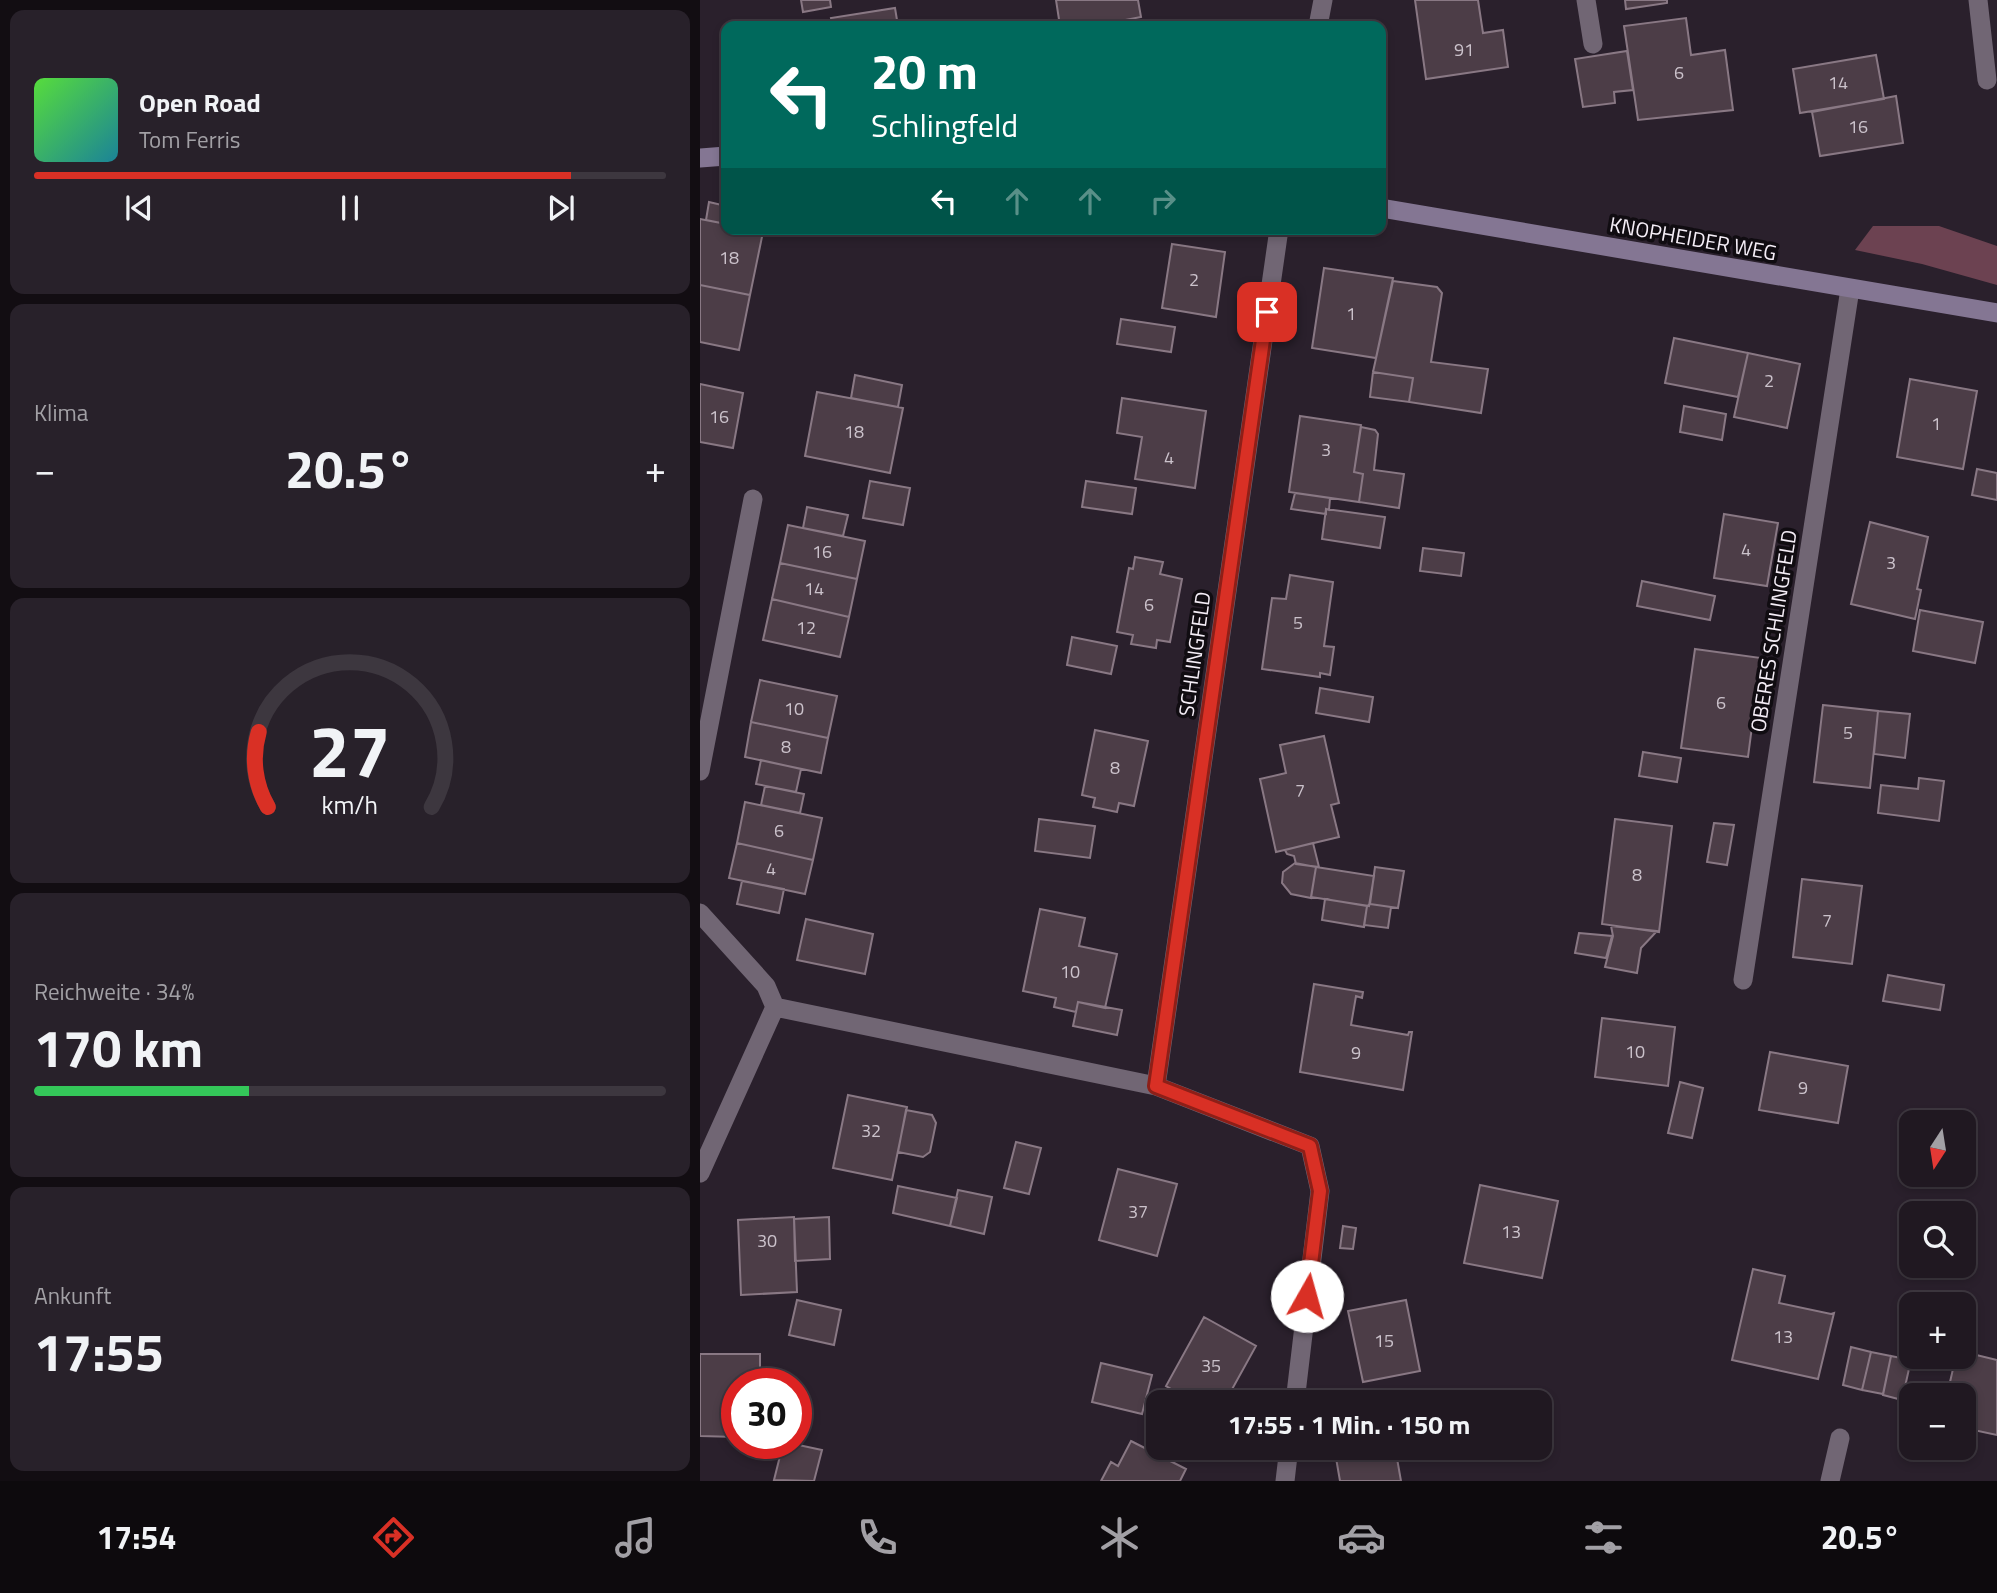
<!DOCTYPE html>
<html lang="de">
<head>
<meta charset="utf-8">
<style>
  body { margin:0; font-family:"Titillium Web",sans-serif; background:#28212a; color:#f1f3f6; height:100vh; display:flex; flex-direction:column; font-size:26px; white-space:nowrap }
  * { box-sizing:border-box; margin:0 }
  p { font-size:23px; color:#a2a0a5 }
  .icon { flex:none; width:38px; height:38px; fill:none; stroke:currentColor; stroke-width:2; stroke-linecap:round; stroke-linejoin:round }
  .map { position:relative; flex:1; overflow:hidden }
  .side { display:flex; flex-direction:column; gap:10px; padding:10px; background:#120d12; width:700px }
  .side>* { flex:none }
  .top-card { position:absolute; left:21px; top:21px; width:665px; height:214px; border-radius:14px; box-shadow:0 4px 10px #0003,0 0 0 2px #3d373f; background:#00695c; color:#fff; overflow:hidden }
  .needle { width:46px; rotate:192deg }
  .controls { position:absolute; left:1199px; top:1110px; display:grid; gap:14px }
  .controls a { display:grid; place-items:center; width:77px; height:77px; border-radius:14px; background:#201821; box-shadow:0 4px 10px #0003,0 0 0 2px #3d373f; font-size:35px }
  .speed { position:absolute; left:21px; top:1368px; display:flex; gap:14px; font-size:35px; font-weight:700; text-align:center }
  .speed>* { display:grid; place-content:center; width:91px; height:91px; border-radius:50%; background:#201821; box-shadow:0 4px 10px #0003,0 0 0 2px #3d373f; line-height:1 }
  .speed .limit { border:10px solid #d22; background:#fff; color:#111 }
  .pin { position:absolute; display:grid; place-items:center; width:60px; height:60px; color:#fff; margin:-30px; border-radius:14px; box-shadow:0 4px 10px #0006 }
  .me { position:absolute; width:77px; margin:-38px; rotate:7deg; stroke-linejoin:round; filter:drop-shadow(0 0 5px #0008) }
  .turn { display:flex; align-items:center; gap:24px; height:147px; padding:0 35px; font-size:32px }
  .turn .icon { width:91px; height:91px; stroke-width:2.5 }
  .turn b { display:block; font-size:49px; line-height:60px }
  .lanes { display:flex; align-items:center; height:66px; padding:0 35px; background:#0003; justify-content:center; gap:35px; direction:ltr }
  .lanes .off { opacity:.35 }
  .big { font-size:52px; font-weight:700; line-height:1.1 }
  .side .widget { flex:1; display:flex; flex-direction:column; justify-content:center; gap:10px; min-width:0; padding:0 24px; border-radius:14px; background:#28212a }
  .side .dial { align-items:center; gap:0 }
  .dial svg { height:182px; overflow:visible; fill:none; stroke:#3d373f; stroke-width:7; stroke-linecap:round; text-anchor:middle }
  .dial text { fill:#f1f3f6; stroke:none }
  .song { display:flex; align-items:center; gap:21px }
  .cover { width:84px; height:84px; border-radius:10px; background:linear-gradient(135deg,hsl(110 70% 55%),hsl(190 70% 35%)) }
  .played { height:7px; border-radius:4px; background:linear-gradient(90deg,#d93025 85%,#3d373f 85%) }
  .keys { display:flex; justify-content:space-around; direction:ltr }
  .heat { display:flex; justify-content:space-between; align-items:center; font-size:38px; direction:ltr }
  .charge { height:10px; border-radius:5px; background:linear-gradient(90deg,#34c759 34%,#3d373f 0) }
  .trip { position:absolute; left:446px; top:1390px; width:406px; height:70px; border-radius:14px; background:#201821; box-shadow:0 4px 10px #0003,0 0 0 2px #3d373f; font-weight:700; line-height:70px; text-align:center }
  .tabs { display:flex; height:112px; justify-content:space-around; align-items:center; background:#0d0a0d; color:#a2a0a5 }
  .tabs .icon { width:49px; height:49px }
  .tabs .selected { color:#d93025 }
  .tabs b { font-size:32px; color:#f1f3f6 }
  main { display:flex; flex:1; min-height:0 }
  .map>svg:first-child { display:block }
</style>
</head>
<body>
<main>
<section class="side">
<div class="widget">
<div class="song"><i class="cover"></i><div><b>Open Road</b><p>Tom Ferris</p></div></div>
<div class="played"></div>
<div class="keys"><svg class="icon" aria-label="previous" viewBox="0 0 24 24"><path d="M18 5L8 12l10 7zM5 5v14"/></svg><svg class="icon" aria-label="pause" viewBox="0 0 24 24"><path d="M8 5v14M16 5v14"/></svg><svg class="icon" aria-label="next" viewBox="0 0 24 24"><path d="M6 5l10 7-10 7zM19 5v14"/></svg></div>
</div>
<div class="widget"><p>Klima</p>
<div class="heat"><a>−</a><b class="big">20.5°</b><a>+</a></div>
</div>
<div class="widget dial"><svg viewBox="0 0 100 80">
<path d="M14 69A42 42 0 1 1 86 69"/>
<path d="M14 69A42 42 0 0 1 10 36" stroke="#d93025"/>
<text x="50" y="56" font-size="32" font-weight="700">27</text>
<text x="50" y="72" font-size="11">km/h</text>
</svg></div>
<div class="widget"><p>Reichweite · 34%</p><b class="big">170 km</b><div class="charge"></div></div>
<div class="widget"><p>Ankunft</p><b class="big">17:55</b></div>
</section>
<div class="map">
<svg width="1297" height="1481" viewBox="0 0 1297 1481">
  <rect width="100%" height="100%" fill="#2a202c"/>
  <!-- forest -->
  <path fill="#6c4251" d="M1173,226H1239L1297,246V285L1222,264L1155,250Z"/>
  <!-- building -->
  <path fill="#4c3d47" stroke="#897884" stroke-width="2" d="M101,0H130L131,7L103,12Z
    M356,0H438L441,17L394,26H360Z
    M715,0H778L783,33L803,30L808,67L726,79Z
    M925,0H967V3L926,9Z
    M195,8L198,26H133L131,18Z
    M986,18L991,55L1025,50L1033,110L938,120L924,26Z
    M927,51L933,90L914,92L915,103L883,107L875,59Z
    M1176,55L1184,99L1100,113L1093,69Z
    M1196,96L1203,143L1120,156L1112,112Z
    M9,202L26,206V224L6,220Z
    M0,219L26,224V229L63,232L50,295L0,285Z
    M472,244L525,252L516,317L462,308Z
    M624,268L693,278L676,358L612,348Z
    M693,281L737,287L742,293L731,362L788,369L781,413L709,402L713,378L673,372Z
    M0,285L50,295L39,350L0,342Z
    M421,319L475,327L471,352L417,344Z
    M974,338L1048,353L1038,397L965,383Z
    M1048,353L1100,364L1087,428L1034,417Z
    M673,372L713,378L709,402L670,397Z
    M155,375L202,385L198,407L151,398Z
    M1210,379L1277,391L1263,469L1197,457Z
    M0,384L43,393L33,448L0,442Z
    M117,392L203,408L190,473L105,456Z
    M422,398L506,411L495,488L435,479L442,437L417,433Z
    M984,406L1026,414L1022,440L980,432Z
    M600,416L661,425L654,472L663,474L659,502L589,492Z
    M661,427L675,430L678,434L674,470L704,474L699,508L659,502L663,474L654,472Z
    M1277,469L1297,473V500L1272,495Z
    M170,481L210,488L203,525L163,518Z
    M386,481L436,488L432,514L382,507Z
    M595,493L630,498L629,510L626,509V514L591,509Z
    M107,507L148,515L143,536L103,528Z
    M626,509L685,517L680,548L622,539Z
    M1024,514L1078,523L1067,586L1014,578Z
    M1170,522L1228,537L1217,589L1221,590L1215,619L1151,604Z
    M88,525L165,541L157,579L80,563Z
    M723,548L764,553L761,576L720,571Z
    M435,557L463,562L460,574L482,579L470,642L457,640L456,648L431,644L433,635L417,632L429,568L433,569Z
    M80,563L157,579L149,617L72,599Z
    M590,575L633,582L624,646L634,647L630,675L620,673V677L562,669L572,598L586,599Z
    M942,581L1015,596L1010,620L937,606Z
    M72,599L149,617L140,657L63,640Z
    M1220,610L1283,622L1275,663L1213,651Z
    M372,637L417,646L411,674L367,665Z
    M995,649L1061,658L1048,757L981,748Z
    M60,680L137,696L128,738L51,722Z
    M620,688L673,697L669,722L616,713Z
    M1123,705L1178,711L1170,788L1114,782Z
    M1178,711L1210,714L1205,758L1174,754Z
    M51,722L128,738L121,773L45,757Z
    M395,730L448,741L434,806L419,803L417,812L393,807L395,798L382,795Z
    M624,736L639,803L631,805L639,837L576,852L560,779L586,773L580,745Z
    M943,752L981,758L977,782L939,776Z
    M61,760L101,769L96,792L56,784Z
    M1219,778L1244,781L1239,821L1178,813L1181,785L1218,789Z
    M65,786L104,794L100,813L61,805Z
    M45,802L122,818L113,860L37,843Z
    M339,819L395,826L390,858L335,851Z
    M915,819L972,826L959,932L902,924Z
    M1014,823L1034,825L1027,865L1007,862Z
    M37,843L113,860L105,894L29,878Z
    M613,843L619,867L596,864L594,856L587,854L585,850Z
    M595,863L616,867L611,898L591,894L582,883L583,872Z
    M616,867L674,876L669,906L611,897Z
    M675,867L704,871L698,908L670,904Z
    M1102,879L1162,886L1152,964L1093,957Z
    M42,881L84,889L79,913L37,904Z
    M625,899L667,906L664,927L622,920Z
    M670,904L691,907L688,928L664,925L667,906Z
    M340,909L385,918L379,946L417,954L405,1008L378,1002L376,1012L354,1007L356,998L323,991Z
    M106,919L173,934L165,974L97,960Z
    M911,926L957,931L941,948L937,973L905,967L913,936Z
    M879,933L912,936L906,958L875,953Z
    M1188,975L1244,985L1240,1010L1183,1001Z
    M614,984L663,992L662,998L656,996L651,1025L708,1035L709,1032H712L703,1090L600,1072Z
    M378,1002L422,1010L417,1035L373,1026Z
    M902,1018L975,1027L968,1086L895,1077Z
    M1070,1052L1148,1066L1138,1123L1059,1110Z
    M980,1082L1003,1088L992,1138L968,1133Z
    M148,1095L207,1107L192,1180L133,1168Z
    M206,1110L232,1115L236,1123L230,1152L223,1157L198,1152Z
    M316,1142L341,1148L329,1194L304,1188Z
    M418,1169L477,1184L457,1256L399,1240Z
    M780,1185L858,1201L842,1278L764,1263Z
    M198,1186L257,1198L250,1226L193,1213Z
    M258,1190L292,1197L284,1234L250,1226Z
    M94,1217L97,1292L41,1295L38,1220Z
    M129,1217L130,1259L95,1261L94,1219Z
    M643,1226L656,1228L653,1249L640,1248Z
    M1053,1269L1085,1276L1079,1303L1131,1314L1134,1313L1118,1379L1032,1360Z
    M97,1300L141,1310L134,1345L89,1335Z
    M706,1300L720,1371L663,1382L648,1311Z
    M504,1317L556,1346L525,1402H494L466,1386Z
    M1151,1347L1171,1352L1162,1390L1143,1385Z
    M1171,1352L1191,1356L1183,1394L1162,1390Z
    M1264,1352L1297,1360V1435L1264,1428V1395H1247L1256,1356H1264Z
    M0,1354H60V1384H37V1437L0,1436Z
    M1191,1356L1211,1360L1202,1400L1183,1395Z
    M401,1363L452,1375L442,1414L392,1402Z
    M431,1441L486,1469L480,1481H401L411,1462L418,1466Z
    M83,1444H94L122,1450L114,1481L74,1480Z
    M695,1447L701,1481H640L636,1458Z"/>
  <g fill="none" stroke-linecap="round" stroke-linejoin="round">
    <!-- service -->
    <path stroke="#716674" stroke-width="19" d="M886,0L893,44
      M1278,0L1287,80"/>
    <!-- minor -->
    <path stroke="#716674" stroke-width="19" d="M618,26L623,0
      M0,771L53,499
      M0,913L66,986L75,1007
      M1043,980L1150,289
      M456,1086L579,229
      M0,1173L75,1007L456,1086L610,1146L620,1191L595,1402
      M585,1481L589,1447
      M1130,1481L1140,1438"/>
    <!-- secondary -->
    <path stroke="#847693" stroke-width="19" d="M0,158L26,156
      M681,208L1297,313"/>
  </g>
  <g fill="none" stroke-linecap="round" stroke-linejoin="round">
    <defs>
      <path id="route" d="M567,312L456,1086L610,1146L620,1191L607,1296"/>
    </defs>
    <!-- route casing -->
    <use href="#route" stroke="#8d1f18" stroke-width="18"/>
    <!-- route -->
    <use href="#route" stroke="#d93025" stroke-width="12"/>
  </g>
  <g text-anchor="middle" stroke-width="7" stroke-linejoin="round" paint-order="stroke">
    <!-- number labels -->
    <g font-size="18" fill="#cbc2cb">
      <text x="764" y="56">91</text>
      <text x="979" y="79">6</text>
      <text x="1138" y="89">14</text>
      <text x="1158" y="133">16</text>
      <text x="29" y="264">18</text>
      <text x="494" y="286">2</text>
      <text x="651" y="320">1</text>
      <text x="1069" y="387">2</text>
      <text x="19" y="423">16</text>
      <text x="1236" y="430">1</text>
      <text x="154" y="438">18</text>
      <text x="626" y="456">3</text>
      <text x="469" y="464">4</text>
      <text x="1046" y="556">4</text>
      <text x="122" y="558">16</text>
      <text x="1191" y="569">3</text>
      <text x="114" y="595">14</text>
      <text x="449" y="611">6</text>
      <text x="598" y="629">5</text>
      <text x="106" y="634">12</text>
      <text x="1021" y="709">6</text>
      <text x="94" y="715">10</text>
      <text x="1148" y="739">5</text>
      <text x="86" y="753">8</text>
      <text x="415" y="774">8</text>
      <text x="600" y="797">7</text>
      <text x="79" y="837">6</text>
      <text x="71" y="875">4</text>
      <text x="937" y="881">8</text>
      <text x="1127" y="927">7</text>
      <text x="370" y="978">10</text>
      <text x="935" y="1058">10</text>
      <text x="656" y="1059">9</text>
      <text x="1103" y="1094">9</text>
      <text x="171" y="1137">32</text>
      <text x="438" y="1218">37</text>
      <text x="811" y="1238">13</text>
      <text x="67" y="1247">30</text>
      <text x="1083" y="1343">13</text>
      <text x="684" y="1347">15</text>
      <text x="511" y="1372">35</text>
    </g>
    <!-- street labels -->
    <g font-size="21" fill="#f5eef7" stroke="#100c11">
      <text transform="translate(993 239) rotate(10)" y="7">KNOPHEIDER WEG</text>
      <text transform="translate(1074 631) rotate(-81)" y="7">OBERES SCHLINGFELD</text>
      <text transform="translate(495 654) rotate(-82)" y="7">SCHLINGFELD</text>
    </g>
  </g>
</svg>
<div class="controls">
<a><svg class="needle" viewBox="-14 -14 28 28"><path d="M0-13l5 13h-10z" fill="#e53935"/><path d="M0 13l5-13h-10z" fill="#a2a0a5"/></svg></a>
<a><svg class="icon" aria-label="search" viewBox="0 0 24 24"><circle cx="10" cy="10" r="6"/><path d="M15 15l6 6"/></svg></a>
<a>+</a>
<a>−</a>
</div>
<div class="speed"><div class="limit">30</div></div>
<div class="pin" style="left:567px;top:312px;background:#d93025"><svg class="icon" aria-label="arrive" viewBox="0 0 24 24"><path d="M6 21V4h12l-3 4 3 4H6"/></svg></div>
<svg class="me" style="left:607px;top:1296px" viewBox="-20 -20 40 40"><circle r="19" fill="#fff"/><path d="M0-13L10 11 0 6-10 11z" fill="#d93025"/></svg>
<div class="trip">17:55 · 1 Min. · 150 m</div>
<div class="top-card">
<div class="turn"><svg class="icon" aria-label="left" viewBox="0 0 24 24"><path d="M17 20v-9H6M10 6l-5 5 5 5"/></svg><div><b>20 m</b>Schlingfeld</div></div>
<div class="lanes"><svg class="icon" aria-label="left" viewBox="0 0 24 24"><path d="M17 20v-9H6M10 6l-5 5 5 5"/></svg><svg class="icon off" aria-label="ahead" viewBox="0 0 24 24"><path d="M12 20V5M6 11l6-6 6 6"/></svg><svg class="icon off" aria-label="ahead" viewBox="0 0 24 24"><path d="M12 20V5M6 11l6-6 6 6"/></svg><svg class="icon off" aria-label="right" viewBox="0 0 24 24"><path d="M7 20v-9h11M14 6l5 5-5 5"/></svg></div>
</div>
</div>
</main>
<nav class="tabs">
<b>17:54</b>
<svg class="icon selected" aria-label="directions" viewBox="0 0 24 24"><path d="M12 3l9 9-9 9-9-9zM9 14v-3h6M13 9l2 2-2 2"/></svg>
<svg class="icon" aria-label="music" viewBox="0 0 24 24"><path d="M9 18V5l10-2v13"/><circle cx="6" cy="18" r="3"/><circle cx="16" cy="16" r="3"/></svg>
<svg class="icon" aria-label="phone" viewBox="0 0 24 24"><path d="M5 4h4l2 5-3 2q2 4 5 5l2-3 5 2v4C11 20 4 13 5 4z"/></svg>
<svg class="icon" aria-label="climate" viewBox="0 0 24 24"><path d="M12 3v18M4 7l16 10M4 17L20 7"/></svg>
<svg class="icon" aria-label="car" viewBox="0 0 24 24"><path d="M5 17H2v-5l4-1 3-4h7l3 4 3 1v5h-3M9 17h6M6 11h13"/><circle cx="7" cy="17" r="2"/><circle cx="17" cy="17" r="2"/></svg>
<svg class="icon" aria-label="filters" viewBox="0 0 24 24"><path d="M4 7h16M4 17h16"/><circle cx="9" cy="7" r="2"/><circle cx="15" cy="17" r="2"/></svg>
<b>20.5°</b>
</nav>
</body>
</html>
